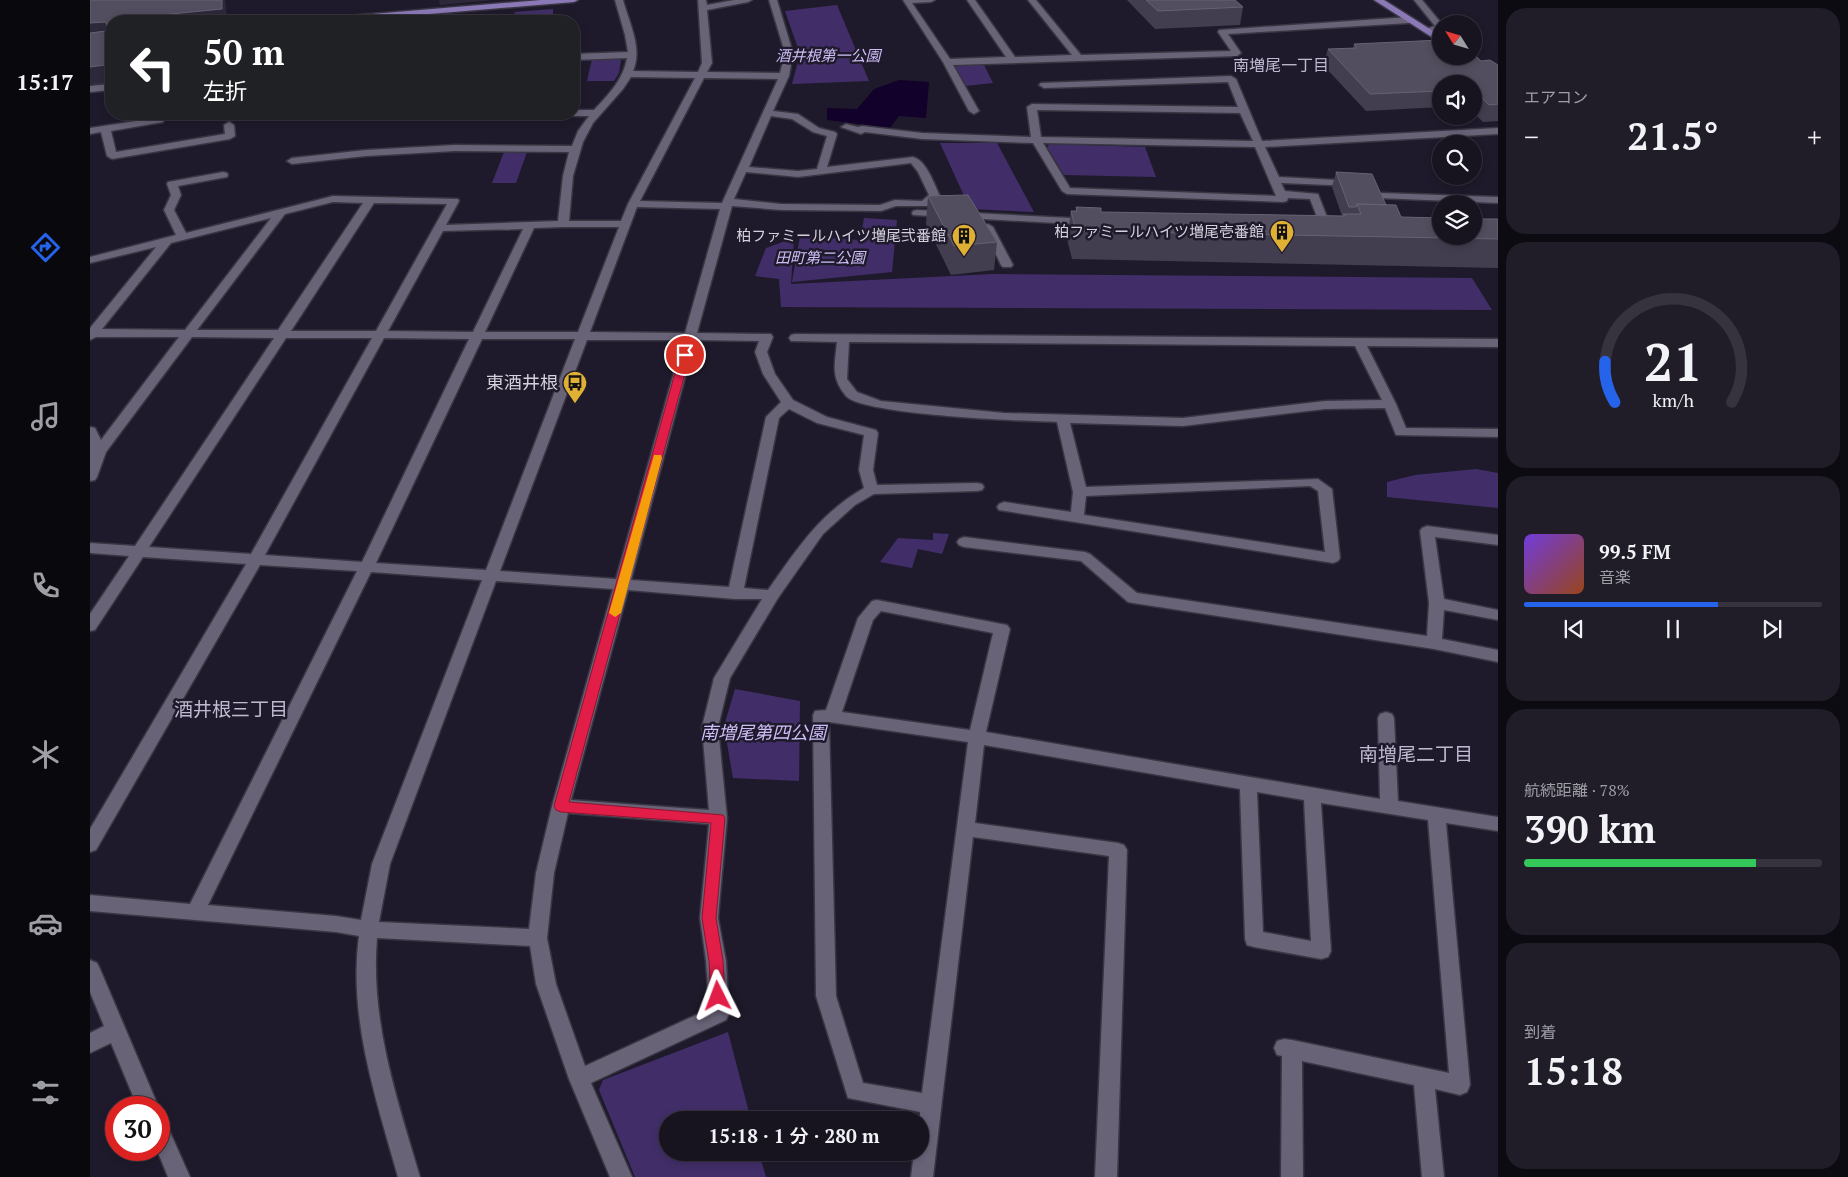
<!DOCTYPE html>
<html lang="ja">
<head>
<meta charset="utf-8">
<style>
  body { margin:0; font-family:"PT Serif","Noto Sans JP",serif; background:#201d29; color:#f1f3f6; height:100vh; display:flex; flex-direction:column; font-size:19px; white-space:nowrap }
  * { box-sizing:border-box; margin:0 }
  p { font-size:16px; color:#9e9ea5 }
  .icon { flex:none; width:28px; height:28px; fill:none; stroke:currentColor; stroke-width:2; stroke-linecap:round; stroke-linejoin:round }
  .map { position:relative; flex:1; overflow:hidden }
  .panel { display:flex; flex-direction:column; gap:8px; padding:8px; background:#0d0b12; width:350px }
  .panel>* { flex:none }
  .top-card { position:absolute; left:15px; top:15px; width:475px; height:105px; border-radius:20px; box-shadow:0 2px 8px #0003,0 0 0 1px #36333e; background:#202124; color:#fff; overflow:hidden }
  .needle { width:32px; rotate:307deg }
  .buttons { position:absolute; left:1342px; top:15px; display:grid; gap:10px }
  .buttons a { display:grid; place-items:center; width:50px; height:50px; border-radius:50%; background:#171420; box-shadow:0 2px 8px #0003,0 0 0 1px #36333e; font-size:25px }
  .speed { position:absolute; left:15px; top:1096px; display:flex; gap:10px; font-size:25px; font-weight:700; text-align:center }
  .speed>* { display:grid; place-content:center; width:65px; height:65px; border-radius:50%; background:#171420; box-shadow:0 2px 8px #0003,0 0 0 1px #36333e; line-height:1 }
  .speed .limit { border:8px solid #d22; background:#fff; color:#111 }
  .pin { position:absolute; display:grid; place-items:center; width:42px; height:42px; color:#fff; margin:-21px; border:2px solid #fff; border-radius:50%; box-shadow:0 1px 5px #0007 }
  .me { position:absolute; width:55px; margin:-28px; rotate:357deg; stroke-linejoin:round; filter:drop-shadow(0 0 4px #0008) }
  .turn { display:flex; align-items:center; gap:18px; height:105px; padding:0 15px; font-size:22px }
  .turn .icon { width:65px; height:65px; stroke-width:2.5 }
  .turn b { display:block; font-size:35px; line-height:42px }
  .big { font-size:38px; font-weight:600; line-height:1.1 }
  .panel .tile { flex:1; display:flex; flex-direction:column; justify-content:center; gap:8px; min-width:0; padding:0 18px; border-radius:20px; background:#201d29 }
  .panel .dial { align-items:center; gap:0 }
  .dial svg { height:130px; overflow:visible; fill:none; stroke:#36333e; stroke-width:7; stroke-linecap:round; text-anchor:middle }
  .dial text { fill:#f1f3f6; stroke:none }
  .song { display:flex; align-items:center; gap:15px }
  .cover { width:60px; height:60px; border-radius:8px; background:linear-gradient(135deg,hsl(260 70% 55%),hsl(20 70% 35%)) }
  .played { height:5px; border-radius:2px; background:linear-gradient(90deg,#2563eb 65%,#36333e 65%) }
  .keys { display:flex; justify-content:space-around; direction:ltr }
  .heat { display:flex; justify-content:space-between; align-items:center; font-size:28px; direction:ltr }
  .charge { height:8px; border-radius:4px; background:linear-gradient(90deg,#34c759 78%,#36333e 0) }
  .trip { position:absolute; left:569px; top:1111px; width:270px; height:50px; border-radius:25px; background:#171420; box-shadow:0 2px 8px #0003,0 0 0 1px #36333e; font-weight:600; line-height:50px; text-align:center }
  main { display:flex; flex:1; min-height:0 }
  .tab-bar { display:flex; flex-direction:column; width:90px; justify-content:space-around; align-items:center; background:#09080d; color:#9e9ea5 }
  .tab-bar .icon { width:35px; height:35px }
  .tab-bar .active { color:#2563eb }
  .tab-bar b { font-size:22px; color:#f1f3f6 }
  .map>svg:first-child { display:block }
</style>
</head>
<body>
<main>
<nav class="tab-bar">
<b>15:17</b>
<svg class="icon active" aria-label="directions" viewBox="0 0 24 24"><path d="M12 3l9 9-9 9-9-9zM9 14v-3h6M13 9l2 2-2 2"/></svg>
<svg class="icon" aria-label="music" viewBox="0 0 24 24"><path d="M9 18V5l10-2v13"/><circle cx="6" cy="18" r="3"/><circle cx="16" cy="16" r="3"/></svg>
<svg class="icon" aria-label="phone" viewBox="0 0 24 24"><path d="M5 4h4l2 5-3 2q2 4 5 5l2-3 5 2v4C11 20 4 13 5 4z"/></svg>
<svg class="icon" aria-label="climate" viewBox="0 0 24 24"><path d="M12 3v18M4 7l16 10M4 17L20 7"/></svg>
<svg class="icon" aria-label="car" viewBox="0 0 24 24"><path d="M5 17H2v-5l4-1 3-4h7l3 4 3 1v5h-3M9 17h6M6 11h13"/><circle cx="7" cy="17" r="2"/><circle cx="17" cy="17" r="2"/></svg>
<svg class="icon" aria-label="filters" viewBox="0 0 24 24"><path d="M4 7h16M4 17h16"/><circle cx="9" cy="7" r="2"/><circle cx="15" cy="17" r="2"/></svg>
</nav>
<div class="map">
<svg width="1408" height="1177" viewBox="0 0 1408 1177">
  <rect width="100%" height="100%" fill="#1f1a2b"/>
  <!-- green -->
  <path fill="#412e68" d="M747,5L779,81L702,84L710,54L695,11Z
    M463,9V21H426L424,12Z
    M526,58L531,60L529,73L524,81H497L502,59Z
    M893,63L903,83L875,86L864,67L868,64Z
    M850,143H907L944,212L880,209Z
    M960,144L1055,147L1066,177L974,175L957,147Z
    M414,152H437L426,183H402Z
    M774,218L807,220L802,272L702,282L710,236L770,240Z
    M704,238L701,284L903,274L1382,278L1402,310L691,307L689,279L665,276L676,248Z
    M1386,469L1408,473V508L1297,497V482L1325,475Z
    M843,533L859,534L852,554L828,549L822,568L790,562L808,538L843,540Z
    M645,689L710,701L709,781L643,778L634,726Z
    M638,1032L661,1120H578V1152L669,1153L676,1177H545L509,1090L513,1080Z"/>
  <!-- water -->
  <path fill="#12012a" d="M809,80L839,82L836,118L809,116L800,128L737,120V108L767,109L784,89Z"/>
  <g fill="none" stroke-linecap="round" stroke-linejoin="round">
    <defs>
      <path id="minor" d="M525,0H533C539,23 553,48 543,71L608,72L612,63L608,0H616L617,5L644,0H662L658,2L617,10L622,63L617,72L690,73L695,53L679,0H687L703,53L699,76L683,111L708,114L729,128L745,132L747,134L737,167L823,157C837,161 844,184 850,196L838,206H806L791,211L691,210L642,206L607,333L681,334L683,337L677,352L685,374L703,400L737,417L786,430L788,433L783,470L787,485L887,483L892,484L894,487L892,490L887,491L784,494L765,505L733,534L688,598L640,678L628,727L637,818L628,918L636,961L639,1014L636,1020L501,1083L542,1177H520L479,1079L446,984L440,946L287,938C280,1021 307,1099 330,1177H308C286,1099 258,1018 269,936L246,932L0,911V895L100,904L267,571L170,565L6,850L0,852V829L156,564L53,557L5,630L0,631V614L39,556L0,553V543L45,546L184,338L102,337L16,452L7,477L5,480L0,481V427L5,428L11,440L89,337H6L0,340V328L66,247L0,263V257L86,235L74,210L81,195L77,184L78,182L133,172L137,173L138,175L137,177L88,186L91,195L84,210L96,233L243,196L368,199L369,201L356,225L468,221L473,176L479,152L365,151L276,156L202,164L197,161L202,158L276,150L365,145L482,146L488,131L499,116H484L480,114H484V110H504C519,94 533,80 537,58L484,60V54L538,52L535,35ZM541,77L605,78L538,204L531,221H479L483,176L493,142L503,123L533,89ZM614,78L688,79L632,203L550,201ZM681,116L702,119L723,132L737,136L727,169L708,171L659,167ZM821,163L828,172L839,195L832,201L805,200L790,205L691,204L644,199L656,172L708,177ZM243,202L273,203L188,330H107L195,214ZM284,203L357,204L286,331H201ZM547,207L630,209L595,333L500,332ZM181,218L95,330L12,329L81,243ZM473,227H529L488,332H395L444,228ZM433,229L383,332L298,331L353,231ZM196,338H282L161,554L59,547ZM294,338L379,339L272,562L175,555ZM392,339H485L396,570L286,563ZM497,340H593L526,579L410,571ZM605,340L669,341L665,352L673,374L691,402L676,417L639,587L541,580ZM699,409L727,423L774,435L769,470L774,488C729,514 707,549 678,590L654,588L689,418ZM281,572L392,580L282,864L271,920L246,916L118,905ZM406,581L523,589L462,806L446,873L439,929L289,922L300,864ZM538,590L645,599H672L624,678L612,727L619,810L481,800ZM478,813L619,824L610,918L616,961L619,1009L495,1066L466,984L457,938L464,873Z
        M813,0H845L841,2L822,3L860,59L916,57L877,0H885L925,57L982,55L938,0H946L991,55L1141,51L1128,32L1129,30L1319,17L1323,20L1319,23L1138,34L1151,53L1147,56L863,65L889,111L884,114L879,111L853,62Z
        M1324,0H1332L1352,24L1351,30L1335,33V29L1345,26Z
        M1141,76L1146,79L1172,141L1408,128V134L1175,147L1189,177L1266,181L1267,183L1262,186L1191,183L1195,191L1228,194L1237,217L1232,220L1227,217L1220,199L1198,198L1197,201L1193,202L977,194L972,191L943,143L832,139L775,132L771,134L751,127L756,124L768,127L772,126L832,133L941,137L937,107L942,104L1148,107L1138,82L954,88L949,85L951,83ZM947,110L1150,113L1163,141L951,137ZM953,143L1165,147L1186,196L980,188Z
        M21,84V90L0,92V86Z
        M66,114H76L73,122L21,131L26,152L135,134L134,125L139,122L144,125L145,136L140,139L22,159L17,156L11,132L0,134V128L66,118Z
        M287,114H431L426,117L292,119L289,118Z
        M1292,193L1408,197V203L1288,198L1287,196Z
        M827,210L1000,219L1005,222L1000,225L823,215L822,213L823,211Z
        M898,224L903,227L923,265L921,267H913L911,265L893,227Z
        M705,334L1408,339V347L1277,346L1306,404L1316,428L1408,429V437L1306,435L1295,408L1235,409L1093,426L980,423L996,487L1228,479L1242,489L1250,558L1248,561L1243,563L909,510L907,507L909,504L914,502L981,512L983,492L967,422C934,421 773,415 756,396C740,377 745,364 747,342L701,341L699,338L701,335ZM759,342L1265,346L1292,400L1235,401L1093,418L914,413L791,401L767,392L757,379ZM1220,486L1228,491L1235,552L994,515L996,496Z
        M1337,526L1408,535V545L1345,537L1354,599L1408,610V620L1354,610L1352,639L1408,650V662L1344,649L1043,603L1038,602L991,561L874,547L869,545L867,542L869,539L874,537L995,552L1000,554L1047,593L1337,636L1339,603L1330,531L1332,528Z
        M787,600L917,625L920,629L896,732L1290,799L1288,718L1290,714L1296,712L1302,714L1304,718L1308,801L1408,817V831L1356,823L1380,1085L1377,1092L1370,1095L1345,1089L1354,1177H1332L1324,1085L1212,1061L1213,1177H1191L1192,1056L1187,1055L1184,1048L1187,1041L1194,1039L1202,1040L1359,1073L1338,820L1231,803L1241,951L1238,957L1231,959L1164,947L1157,945L1155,939L1150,789L894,745L885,823L1028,843L1034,845L1037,850L1027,1177H1005L1019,856L883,837L843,1177H821L824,1152H830V1112L758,1098L726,996L723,715L725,711L736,710L768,618L782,601ZM791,611L903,633L880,730L752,712L783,620ZM739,722L878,742L832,1093L773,1083L746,996ZM1167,792L1214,800L1221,941L1173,932Z
        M0,960L7,963L10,969L69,1108V1110V1108H48L21,1043L0,1053V1033L14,1026L0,992Z
        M69,1120L76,1123L100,1177H78L67,1150H69Z"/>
      <path id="major" d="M451,0H488L484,2L256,21H230L234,18Z
        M1284,0H1294L1351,36V43Z"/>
    </defs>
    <!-- minor casing -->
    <use href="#minor" stroke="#393643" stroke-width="3"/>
    <!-- major casing -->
    <use href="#major" stroke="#393643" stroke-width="3"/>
    <!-- minor -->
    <use href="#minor" fill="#686377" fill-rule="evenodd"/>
    <!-- major -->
    <use href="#major" fill="#8b79b7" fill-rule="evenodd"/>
  </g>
  <!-- wall -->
  <path fill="#423e50" d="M0,0H135L136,21H21V83L0,84Z
    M1037,0H1145L1153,7L1150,25L1065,29Z
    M1264,44L1391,61L1408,65V121L1393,122L1384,113V84H1351V107L1276,111L1233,65L1238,49L1263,48Z
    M1246,172L1296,205L1311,217L1408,219V268L982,259L977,239L981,211H986V207L1011,212L1252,216L1242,187Z
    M838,196L907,242L904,270L861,275L836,224Z"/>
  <!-- shaded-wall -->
  <path fill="#2d293b" d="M132,0H135L136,21H69L71,15Z
    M349,0H403L350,5Z
    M0,10L15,22L21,38L0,40Z
    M15,65L21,82L0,84V67Z
    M17,67H21V80Z"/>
  <!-- building -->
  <path fill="#524e5f" stroke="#666272" d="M0,0H132V9L71,15L69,21H21V67H17L15,65L0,67V33L16,31L17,24L15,22L0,23Z
    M1056,0H1145L1153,7L1068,11Z
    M1351,40V56H1384V54L1391,61L1400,60L1408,65V104L1399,105L1384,90V84H1351V91L1280,94L1238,49L1267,48L1264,44Z
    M1246,172L1282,174L1296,205L1267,204L1266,207H1259Z
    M878,195L907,242L864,246L838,196Z
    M1267,204L1306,205L1311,217L1351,218V236H1384V219H1408V239L986,231L981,211H987L986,207L1011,208V212L1255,216L1253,214H1271Z"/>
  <!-- route -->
  <path fill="#e11d48" stroke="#92132f" d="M595,352L600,355L479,802L633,815L635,818L626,918L633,961L635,996L633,1001L628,1003L623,1001L621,996L619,961L612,918L621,823L471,812L466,810L464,806L590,355Z"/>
  <!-- slow -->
  <path fill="#f59e0b" d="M564,455H571L572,458L531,613L525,617L519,613Z"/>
  <!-- icons -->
  <defs>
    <symbol id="building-pin" viewBox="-11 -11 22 30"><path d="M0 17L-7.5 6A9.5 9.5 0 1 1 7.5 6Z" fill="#dfb034" stroke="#1f1a2b"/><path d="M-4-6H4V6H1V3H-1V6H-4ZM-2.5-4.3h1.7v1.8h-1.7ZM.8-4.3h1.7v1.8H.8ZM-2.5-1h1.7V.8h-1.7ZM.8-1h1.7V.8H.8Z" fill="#111"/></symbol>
    <symbol id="bus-pin" viewBox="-11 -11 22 30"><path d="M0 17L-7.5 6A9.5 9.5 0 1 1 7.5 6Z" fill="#dfb034" stroke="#1f1a2b"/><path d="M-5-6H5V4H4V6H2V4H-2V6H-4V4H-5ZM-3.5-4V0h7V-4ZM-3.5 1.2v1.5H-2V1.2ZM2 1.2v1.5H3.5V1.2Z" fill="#111"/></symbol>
  </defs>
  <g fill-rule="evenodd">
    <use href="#building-pin" x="1178" y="218" width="28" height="38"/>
    <use href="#building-pin" x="860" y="222" width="28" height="38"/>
    <use href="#bus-pin" x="471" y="369" width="28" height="38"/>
  </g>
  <g text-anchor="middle" stroke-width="5" stroke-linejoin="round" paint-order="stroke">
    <!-- far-park labels -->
    <g font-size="15" font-style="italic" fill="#cdbef6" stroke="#1f1a2b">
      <text x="738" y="61">酒井根第一公園</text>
      <text x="730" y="263">田町第二公園</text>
    </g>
    <!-- far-poi labels -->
    <g font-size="15" fill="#d3d0dc" stroke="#1f1a2b" text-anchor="end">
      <text x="1174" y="237">柏ファミールハイツ増尾壱番館</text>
      <text x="856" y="241">柏ファミールハイツ増尾弐番館</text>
    </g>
    <!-- far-neighbourhood labels -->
    <g font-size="16" fill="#bfbad0" stroke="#1f1a2b">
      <text x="1191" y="71">南増尾一丁目</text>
    </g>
    <!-- poi labels -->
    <g font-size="18" fill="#d3d0dc" stroke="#1f1a2b" text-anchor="end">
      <text x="468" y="389">東酒井根</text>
    </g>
    <!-- park labels -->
    <g font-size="18" font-style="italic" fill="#cdbef6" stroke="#1f1a2b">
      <text x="673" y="739">南増尾第四公園</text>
    </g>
    <!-- neighbourhood labels -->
    <g font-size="19" fill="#bfbad0" stroke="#1f1a2b">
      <text x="141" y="716">酒井根三丁目</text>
      <text x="1326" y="761">南増尾二丁目</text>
    </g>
  </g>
</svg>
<div class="buttons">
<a><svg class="needle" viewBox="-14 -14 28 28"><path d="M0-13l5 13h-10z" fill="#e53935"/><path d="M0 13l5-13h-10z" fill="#9e9ea5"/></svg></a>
<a><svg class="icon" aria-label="sound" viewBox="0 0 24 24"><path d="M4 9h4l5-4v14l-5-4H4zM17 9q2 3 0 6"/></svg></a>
<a><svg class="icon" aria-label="search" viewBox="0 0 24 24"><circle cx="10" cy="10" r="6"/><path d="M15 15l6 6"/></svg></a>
<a><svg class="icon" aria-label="layers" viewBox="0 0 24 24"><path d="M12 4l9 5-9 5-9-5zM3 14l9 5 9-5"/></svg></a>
</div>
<div class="speed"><div class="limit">30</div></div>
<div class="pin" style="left:595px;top:355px;background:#d93025"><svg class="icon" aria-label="arrive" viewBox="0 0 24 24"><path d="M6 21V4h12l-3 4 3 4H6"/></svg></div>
<svg class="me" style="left:628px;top:996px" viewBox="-20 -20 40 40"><path d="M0-17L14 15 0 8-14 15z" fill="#e11d48" stroke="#fff" stroke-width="4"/></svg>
<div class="trip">15:18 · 1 分 · 280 m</div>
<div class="top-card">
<div class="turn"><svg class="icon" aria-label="left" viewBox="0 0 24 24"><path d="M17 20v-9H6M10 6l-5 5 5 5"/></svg><div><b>50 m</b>左折</div></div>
</div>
</div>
<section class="panel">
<div class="tile"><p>エアコン</p>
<div class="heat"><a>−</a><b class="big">21.5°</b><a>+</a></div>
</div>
<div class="tile dial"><svg viewBox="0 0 100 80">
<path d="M14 69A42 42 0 1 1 86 69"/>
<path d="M14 69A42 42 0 0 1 8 44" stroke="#2563eb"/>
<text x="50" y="56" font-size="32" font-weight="700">21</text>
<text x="50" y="72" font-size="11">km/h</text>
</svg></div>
<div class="tile">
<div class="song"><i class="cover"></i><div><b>99.5 FM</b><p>音楽</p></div></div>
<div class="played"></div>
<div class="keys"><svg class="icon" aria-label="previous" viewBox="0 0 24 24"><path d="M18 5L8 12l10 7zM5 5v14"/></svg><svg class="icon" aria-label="pause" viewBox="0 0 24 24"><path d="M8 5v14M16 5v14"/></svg><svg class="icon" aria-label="next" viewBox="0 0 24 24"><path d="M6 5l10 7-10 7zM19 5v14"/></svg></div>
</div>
<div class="tile"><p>航続距離 · 78%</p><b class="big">390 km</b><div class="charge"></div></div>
<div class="tile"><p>到着</p><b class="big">15:18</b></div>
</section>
</main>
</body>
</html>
